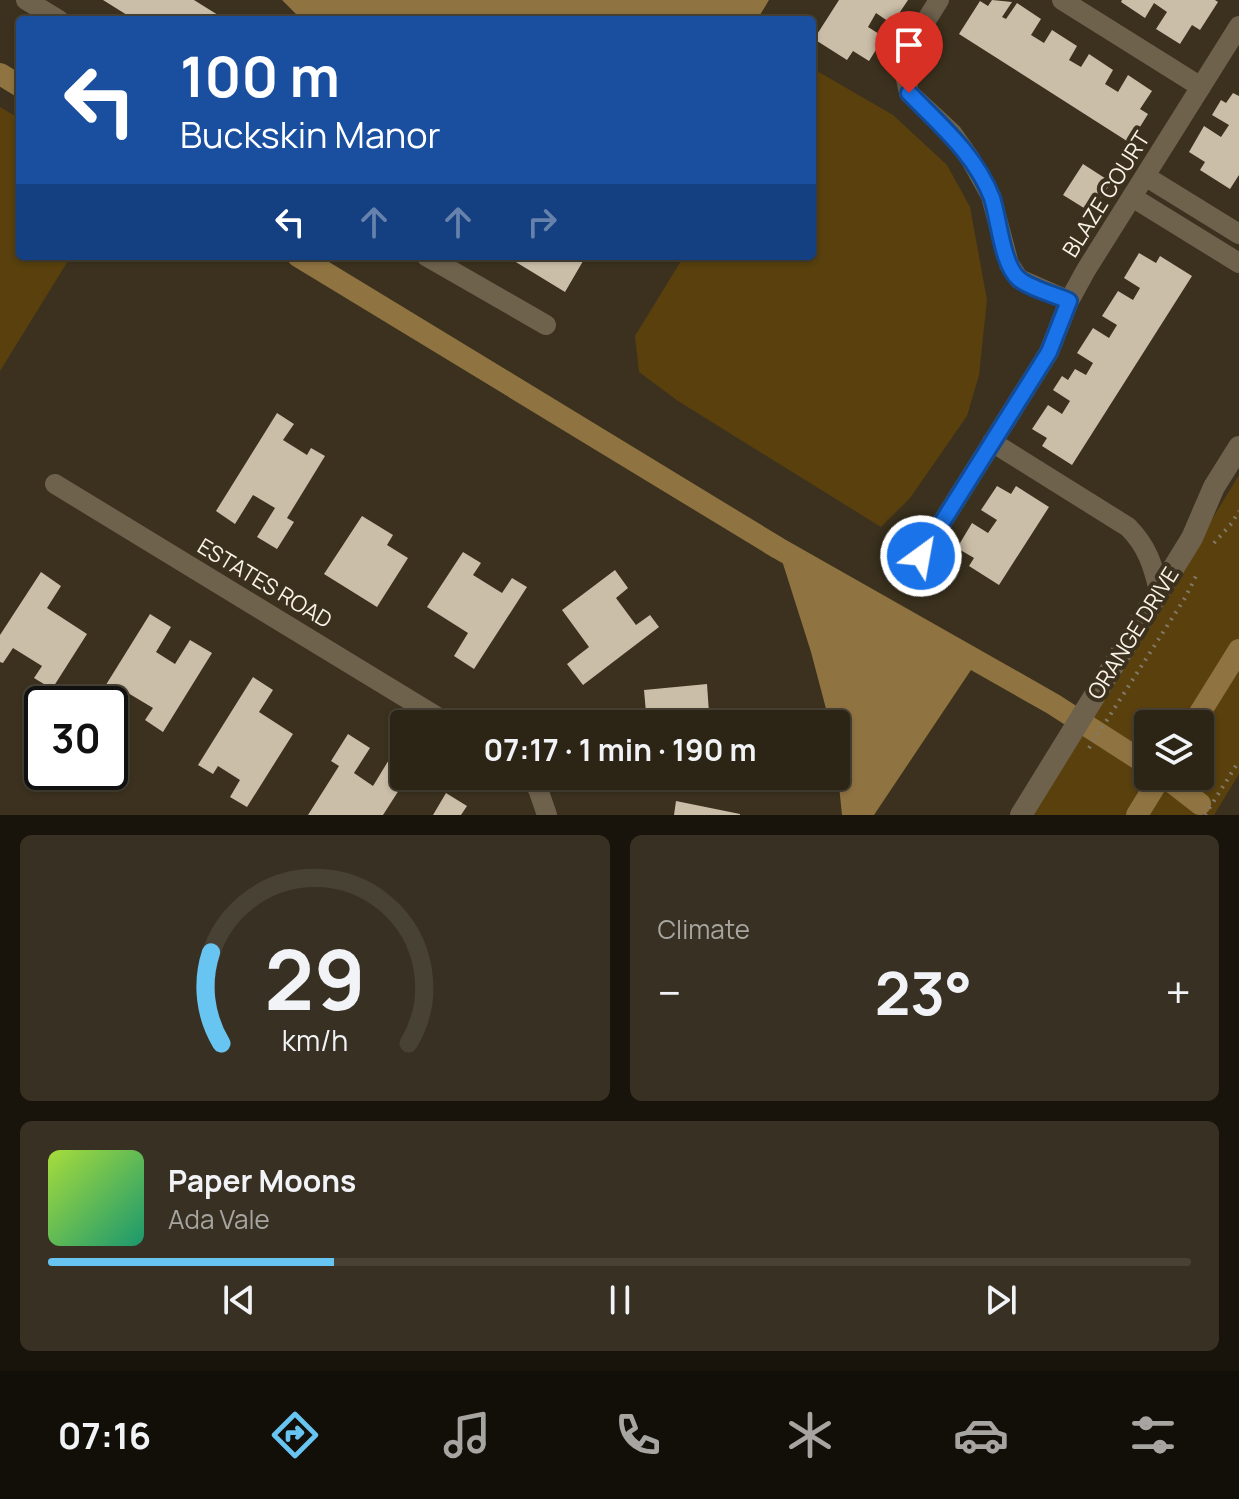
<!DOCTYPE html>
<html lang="en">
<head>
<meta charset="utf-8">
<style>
  body { margin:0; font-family:Manrope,sans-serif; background:#383123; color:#f1f3f6; height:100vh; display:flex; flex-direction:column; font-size:30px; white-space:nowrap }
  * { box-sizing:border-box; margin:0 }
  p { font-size:26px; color:#a6a5a1 }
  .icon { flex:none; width:44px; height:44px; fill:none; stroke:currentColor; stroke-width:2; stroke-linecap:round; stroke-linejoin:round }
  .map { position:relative; height:815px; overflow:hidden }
  .sheet { display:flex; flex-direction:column; gap:20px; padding:20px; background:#18140c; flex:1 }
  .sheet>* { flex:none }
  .top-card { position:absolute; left:16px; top:16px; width:800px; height:244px; border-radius:8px; box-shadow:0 2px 6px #0004,0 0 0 2px #484235; background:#1a4fa0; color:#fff; overflow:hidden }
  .controls { position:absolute; left:1134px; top:710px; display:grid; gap:16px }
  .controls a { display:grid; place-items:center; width:80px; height:80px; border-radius:8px; background:#2c2516; box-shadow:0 2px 6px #0004,0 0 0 2px #484235; font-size:40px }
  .speed { position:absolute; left:24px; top:686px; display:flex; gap:16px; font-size:40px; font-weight:700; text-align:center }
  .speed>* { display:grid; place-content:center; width:104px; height:104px; border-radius:50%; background:#2c2516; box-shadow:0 2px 6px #0004,0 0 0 2px #484235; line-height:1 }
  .speed .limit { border:4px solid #111; border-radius:12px; background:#fff; color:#111 }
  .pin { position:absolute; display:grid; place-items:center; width:68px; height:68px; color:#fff; margin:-82px -34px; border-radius:50% 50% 50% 0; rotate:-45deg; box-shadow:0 0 8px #0007 }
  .pin .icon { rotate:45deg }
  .me { position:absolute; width:88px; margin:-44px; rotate:32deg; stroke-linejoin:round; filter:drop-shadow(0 0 6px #0008) }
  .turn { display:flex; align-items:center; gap:28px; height:168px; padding:0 32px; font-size:36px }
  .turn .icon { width:104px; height:104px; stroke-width:2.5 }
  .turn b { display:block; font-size:56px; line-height:68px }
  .lanes { display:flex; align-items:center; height:76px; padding:0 32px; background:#0003; justify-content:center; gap:40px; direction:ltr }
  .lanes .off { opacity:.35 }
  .big { font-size:60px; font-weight:700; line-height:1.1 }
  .sheet .widget { flex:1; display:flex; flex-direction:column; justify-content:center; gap:12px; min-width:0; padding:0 28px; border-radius:12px; background:#383123 }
  .sheet .dial { align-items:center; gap:0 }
  .dial svg { height:208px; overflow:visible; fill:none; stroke:#484235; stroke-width:7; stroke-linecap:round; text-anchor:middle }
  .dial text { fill:#f1f3f6; stroke:none }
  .song { display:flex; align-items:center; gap:24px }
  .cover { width:96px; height:96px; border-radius:12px; background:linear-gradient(135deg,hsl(80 70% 55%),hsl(160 70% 35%)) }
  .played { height:8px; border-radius:4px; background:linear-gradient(90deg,#68c4f0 25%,#484235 25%) }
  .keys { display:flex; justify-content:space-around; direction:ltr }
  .heat { display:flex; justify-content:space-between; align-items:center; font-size:44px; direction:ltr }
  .sheet .tiles { flex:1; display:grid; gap:20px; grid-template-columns:1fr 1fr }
  .widget:last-child { grid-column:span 2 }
  .trip { position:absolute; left:390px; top:710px; width:460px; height:80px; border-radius:8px; background:#2c2516; box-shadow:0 2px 6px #0004,0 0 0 2px #484235; font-weight:700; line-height:80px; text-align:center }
  .dock { display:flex; height:128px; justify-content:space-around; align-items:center; background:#120f09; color:#a6a5a1 }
  .dock .icon { width:56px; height:56px }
  .dock .active { color:#68c4f0 }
  .dock b { font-size:36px; color:#f1f3f6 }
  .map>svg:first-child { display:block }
</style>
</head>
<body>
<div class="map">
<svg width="1239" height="815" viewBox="0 0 1239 815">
  <rect width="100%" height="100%" fill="#3b311e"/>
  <!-- green -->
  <path fill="#59400d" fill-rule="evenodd" d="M817,71L893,115L947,165L970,207L987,300L979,375L967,416L910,498L881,527L678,401L639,372L635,336L684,256H812V73Z
    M0,107L20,119V256H71L0,371Z
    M1239,475V774L1214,815H1031ZM1148,724H1200V776H1148Z"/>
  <!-- water -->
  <path fill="#8f7341" d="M282,0H769L757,20H302Z
    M778,548L977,661L874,815H842L836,756V724H830L811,652Z"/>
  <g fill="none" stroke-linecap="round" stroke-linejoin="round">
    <!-- canal -->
    <path stroke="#8f7341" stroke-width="22" d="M0,74L20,86
      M298,256L778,548L1053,704L1148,765
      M1193,724L1239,650
      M1164,776L1200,804
      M1137,815L1161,776"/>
  </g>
  <!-- building -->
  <path fill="#cbbea8" d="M103,0H194L226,20H135Z
    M839,0H908L892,24L876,13L868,27L884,37L869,61L853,51L847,60L814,39Z
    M992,0L1012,2L1002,17L1006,19L1017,3L1041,19L1031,35L1044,43L1052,30L1077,46L1069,60L1081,67L1089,54L1113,70L1105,84L1118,92L1128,75L1152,91L1140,109L1148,114L1130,143L959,34L980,1L988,6Z
    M1122,0H1215L1218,2L1200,30L1192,25L1180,44L1156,29L1167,12L1154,3L1145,18L1121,2Z
    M1233,93L1239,96V175L1230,189L1200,170L1205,162L1189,152L1204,126L1221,137L1229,125L1212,115L1221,100L1226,103Z
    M1083,164L1111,182L1092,213L1063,195Z
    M1139,253L1156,263L1160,256L1192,276L1072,465L1042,446L1047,438L1032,429L1048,405L1062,414L1070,401L1053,390L1062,376L1068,380L1075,369L1086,375L1093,363L1077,353L1093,328L1109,338L1117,325L1102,316L1118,291L1133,300L1140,288L1124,278Z
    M506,256H586L565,292Z
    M277,413L294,424L283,440L307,455L311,448L325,456L287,518L294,522L277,549L257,537L275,508L253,495L235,524L216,511Z
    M997,486L1011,494L1016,486L1049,507L999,585L969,566L974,558L957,548L972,523L988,533L997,520L981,510Z
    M362,516L393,535L387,545L408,558L377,607L324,574Z
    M463,552L481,563L473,575L502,593L512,578L527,587L474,669L454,656L468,633L427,607Z
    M615,570L628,588L616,598L636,625L650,615L659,627L583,685L567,664L589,647L562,610Z
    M41,572L61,586L47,608L87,634L52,689L34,678L42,666L13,648L3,663L0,662V635Z
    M150,614L171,627L156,652L175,664L190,640L212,653L163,732L145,720L153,708L123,690L114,705L99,696Z
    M253,677L273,690L259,712L293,734L247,807L230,797L240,780L218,766L213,774L198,765Z
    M707,684L709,713L701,714L702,724H647L644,690Z
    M348,734L370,748L354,773L373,786L390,758L404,767V776H408L383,815H308L339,766L331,761Z
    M446,793L467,806L461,815H433Z
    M676,801L740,814V815H674Z"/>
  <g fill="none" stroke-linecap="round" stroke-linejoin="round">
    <!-- path -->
    <path stroke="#827969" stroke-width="4" stroke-dasharray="2 6" stroke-linecap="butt" d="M1214,543L1232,523L1239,511
      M1089,748L1185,598L1198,572
      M1205,815L1239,761"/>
    <!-- minor -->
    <path stroke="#6e624d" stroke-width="20" d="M26,0L59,20
      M939,0L907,51L904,70L909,93L952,133L971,160L991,196L1009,264L1019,279L1069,301
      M1062,0L1201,87
      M1145,176L1239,234
      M1132,197L1239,263
      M426,256L546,325
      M992,442L1128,527C1147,546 1153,565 1159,591
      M55,484L449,724
      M921,556L1049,352L1069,301L1086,270L1239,26
      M528,776L538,789L547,815"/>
    <!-- tertiary -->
    <path stroke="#6e624d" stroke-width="22" d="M1021,815L1192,538L1214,487L1239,447"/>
  </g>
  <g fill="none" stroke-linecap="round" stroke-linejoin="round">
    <defs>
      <path id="route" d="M909,93C940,125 975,154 992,198C999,219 1002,265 1019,279C1029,288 1056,295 1069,301L1049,352L921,556"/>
    </defs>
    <!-- route casing -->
    <use href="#route" stroke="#114b97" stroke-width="20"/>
    <!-- route -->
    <use href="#route" stroke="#1a73e8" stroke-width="14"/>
  </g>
  <g text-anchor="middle" stroke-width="8" stroke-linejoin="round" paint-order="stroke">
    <!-- street labels -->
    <g font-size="22" fill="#f9f2e7" stroke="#3b311e">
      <text transform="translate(1106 194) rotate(-58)" y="8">BLAZE COURT</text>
      <text transform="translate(265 583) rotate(31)" y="8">ESTATES ROAD</text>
      <text transform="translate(1133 633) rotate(-58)" y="8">ORANGE DRIVE</text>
    </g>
  </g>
</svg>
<div class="controls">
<a><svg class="icon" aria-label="layers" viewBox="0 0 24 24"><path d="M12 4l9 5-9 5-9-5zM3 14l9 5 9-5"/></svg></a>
</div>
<div class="speed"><div class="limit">30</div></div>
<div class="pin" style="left:909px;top:93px;background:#d93025"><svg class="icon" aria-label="arrive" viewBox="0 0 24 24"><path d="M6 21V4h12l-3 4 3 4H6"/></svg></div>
<svg class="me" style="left:921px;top:556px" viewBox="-20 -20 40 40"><circle r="17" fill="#1a73e8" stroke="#fff" stroke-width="3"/><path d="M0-11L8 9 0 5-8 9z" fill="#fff"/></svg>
<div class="trip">07:17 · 1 min · 190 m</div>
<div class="top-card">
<div class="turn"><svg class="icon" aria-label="left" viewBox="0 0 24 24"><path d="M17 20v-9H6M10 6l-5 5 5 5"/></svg><div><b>100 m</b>Buckskin Manor</div></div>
<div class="lanes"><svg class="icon" aria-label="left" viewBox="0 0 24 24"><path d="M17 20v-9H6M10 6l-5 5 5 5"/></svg><svg class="icon off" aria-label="ahead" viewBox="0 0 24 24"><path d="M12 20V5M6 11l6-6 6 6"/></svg><svg class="icon off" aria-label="ahead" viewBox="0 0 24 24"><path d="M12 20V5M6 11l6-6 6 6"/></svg><svg class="icon off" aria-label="right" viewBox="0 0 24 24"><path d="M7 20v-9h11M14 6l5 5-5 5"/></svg></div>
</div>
</div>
<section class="sheet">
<div class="tiles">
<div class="widget dial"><svg viewBox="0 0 100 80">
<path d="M14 69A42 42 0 1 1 86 69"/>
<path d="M14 69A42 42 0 0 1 10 34" stroke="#68c4f0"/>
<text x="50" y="56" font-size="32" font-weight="700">29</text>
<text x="50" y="72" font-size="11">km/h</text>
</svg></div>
<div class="widget"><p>Climate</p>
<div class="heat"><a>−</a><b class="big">23°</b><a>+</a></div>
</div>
<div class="widget">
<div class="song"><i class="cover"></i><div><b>Paper Moons</b><p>Ada Vale</p></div></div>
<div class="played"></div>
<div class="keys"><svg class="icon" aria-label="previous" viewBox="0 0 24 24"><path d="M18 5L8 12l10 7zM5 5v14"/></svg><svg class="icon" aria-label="pause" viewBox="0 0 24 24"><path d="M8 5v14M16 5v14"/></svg><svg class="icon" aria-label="next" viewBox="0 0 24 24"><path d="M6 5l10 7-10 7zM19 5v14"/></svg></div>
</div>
</div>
</section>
<nav class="dock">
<b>07:16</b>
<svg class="icon active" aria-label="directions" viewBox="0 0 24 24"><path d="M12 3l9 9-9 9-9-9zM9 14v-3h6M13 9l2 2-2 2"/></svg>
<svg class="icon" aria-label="music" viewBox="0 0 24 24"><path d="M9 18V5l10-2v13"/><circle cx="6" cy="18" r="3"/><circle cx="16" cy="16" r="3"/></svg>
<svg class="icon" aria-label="phone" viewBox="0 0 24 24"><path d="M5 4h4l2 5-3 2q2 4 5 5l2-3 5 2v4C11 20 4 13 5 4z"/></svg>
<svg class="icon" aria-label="climate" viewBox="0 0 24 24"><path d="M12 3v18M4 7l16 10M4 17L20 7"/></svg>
<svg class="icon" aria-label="car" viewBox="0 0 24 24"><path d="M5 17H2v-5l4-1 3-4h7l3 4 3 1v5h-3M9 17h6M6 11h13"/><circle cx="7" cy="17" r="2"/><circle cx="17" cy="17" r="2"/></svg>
<svg class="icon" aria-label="filters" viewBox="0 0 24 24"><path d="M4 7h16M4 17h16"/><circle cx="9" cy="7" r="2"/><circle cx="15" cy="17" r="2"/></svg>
</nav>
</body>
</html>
